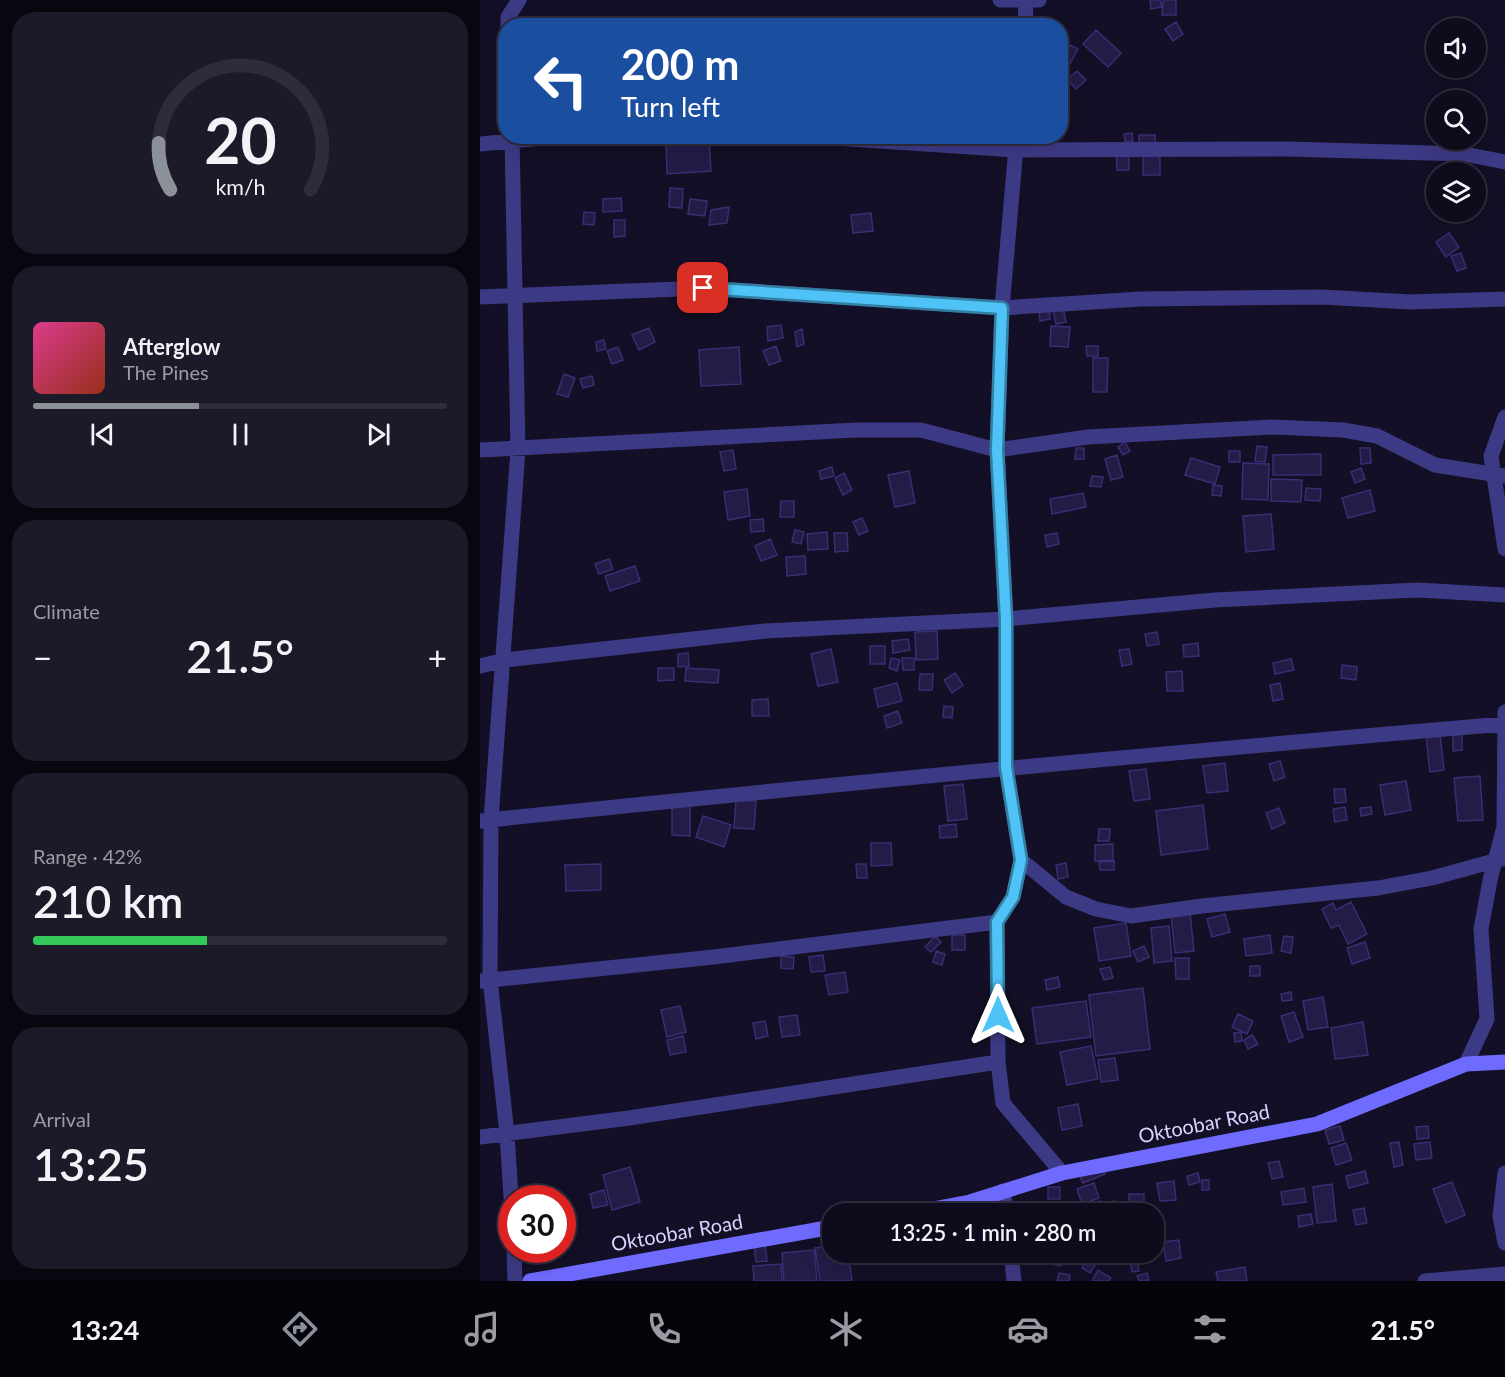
<!DOCTYPE html>
<html lang="en">
<head>
<meta charset="utf-8">
<style>
  body { margin:0; font-family:Lato,sans-serif; background:#1c1929; color:#f1f3f6; height:100vh; display:flex; flex-direction:column; font-size:22px; white-space:nowrap }
  * { box-sizing:border-box; margin:0 }
  p { font-size:20px; color:#9b9ba3 }
  .icon { flex:none; width:33px; height:33px; fill:none; stroke:currentColor; stroke-width:2; stroke-linecap:round; stroke-linejoin:round }
  .map { position:relative; flex:1; overflow:hidden }
  .drawer { display:flex; flex-direction:column; gap:12px; padding:12px; background:#08060f; width:480px }
  .drawer>* { flex:none }
  .banner { position:absolute; left:18px; top:18px; width:570px; height:126px; border-radius:24px; box-shadow:0 6px 24px #0002,0 0 0 2px #2e2b3b; background:#1a4fa0; color:#fff; overflow:hidden }
  .fabs { position:absolute; left:946px; top:18px; display:grid; gap:12px }
  .fabs a { display:grid; place-items:center; width:60px; height:60px; border-radius:50%; background:#0e0b1c; box-shadow:0 6px 24px #0002,0 0 0 2px #2e2b3b; font-size:30px }
  .speed { position:absolute; left:18px; top:1185px; display:flex; gap:12px; font-size:30px; font-weight:700; text-align:center }
  .speed>* { display:grid; place-content:center; width:78px; height:78px; border-radius:50%; background:#0e0b1c; box-shadow:0 6px 24px #0002,0 0 0 2px #2e2b3b; line-height:1 }
  .speed .limit { border:9px solid #d22; background:#fff; color:#111 }
  .pin { position:absolute; display:grid; place-items:center; width:51px; height:51px; color:#fff; margin:-26px; border-radius:12px; box-shadow:0 3px 9px #0006 }
  .me { position:absolute; width:66px; margin:-33px; rotate:0deg; stroke-linejoin:round; filter:drop-shadow(0 0 4px #0008) }
  .turn { display:flex; align-items:center; gap:21px; height:126px; padding:0 24px; font-size:27px }
  .turn .icon { width:78px; height:78px; stroke-width:2.5 }
  .turn b { display:block; font-size:42px; line-height:51px }
  .big { font-size:45px; font-weight:600; line-height:1.1 }
  .drawer .card { flex:1; display:flex; flex-direction:column; justify-content:center; gap:9px; min-width:0; padding:0 21px; border-radius:24px; background:#1c1929 }
  .drawer .dial { align-items:center; gap:0 }
  .dial svg { height:156px; overflow:visible; fill:none; stroke:#2e2b3b; stroke-width:7; stroke-linecap:round; text-anchor:middle }
  .dial text { fill:#f1f3f6; stroke:none }
  .song { display:flex; align-items:center; gap:18px }
  .cover { width:72px; height:72px; border-radius:9px; background:linear-gradient(135deg,hsl(330 70% 55%),hsl(10 70% 35%)) }
  .played { height:6px; border-radius:3px; background:linear-gradient(90deg,#8c9099 40%,#2e2b3b 40%) }
  .keys { display:flex; justify-content:space-around; direction:ltr }
  .heat { display:flex; justify-content:space-between; align-items:center; font-size:33px; direction:ltr }
  .charge { height:9px; border-radius:4px; background:linear-gradient(90deg,#34c759 42%,#2e2b3b 0) }
  .trip { position:absolute; left:342px; top:1203px; width:342px; height:60px; border-radius:24px; background:#0e0b1c; box-shadow:0 6px 24px #0002,0 0 0 2px #2e2b3b; font-weight:600; line-height:60px; text-align:center }
  .tab-bar { display:flex; height:96px; justify-content:space-around; align-items:center; background:#06040b; color:#9b9ba3 }
  .tab-bar .icon { width:42px; height:42px }
  .tab-bar .current { color:#8c9099 }
  .tab-bar b { font-size:27px; color:#f1f3f6 }
  main { display:flex; flex:1; min-height:0 }
  .map>svg:first-child { display:block }
</style>
</head>
<body>
<main>
<section class="drawer">
<div class="card dial"><svg viewBox="0 0 100 80">
<path d="M14 69A42 42 0 1 1 86 69"/>
<path d="M14 69A42 42 0 0 1 8 45" stroke="#8c9099"/>
<text x="50" y="56" font-size="32" font-weight="700">20</text>
<text x="50" y="72" font-size="11">km/h</text>
</svg></div>
<div class="card">
<div class="song"><i class="cover"></i><div><b>Afterglow</b><p>The Pines</p></div></div>
<div class="played"></div>
<div class="keys"><svg class="icon" aria-label="previous" viewBox="0 0 24 24"><path d="M18 5L8 12l10 7zM5 5v14"/></svg><svg class="icon" aria-label="pause" viewBox="0 0 24 24"><path d="M8 5v14M16 5v14"/></svg><svg class="icon" aria-label="next" viewBox="0 0 24 24"><path d="M6 5l10 7-10 7zM19 5v14"/></svg></div>
</div>
<div class="card"><p>Climate</p>
<div class="heat"><a>−</a><b class="big">21.5°</b><a>+</a></div>
</div>
<div class="card"><p>Range · 42%</p><b class="big">210 km</b><div class="charge"></div></div>
<div class="card"><p>Arrival</p><b class="big">13:25</b></div>
</section>
<div class="map">
<svg width="1025" height="1281" viewBox="0 0 1025 1281">
  <rect width="100%" height="100%" fill="#130f26"/>
  <!-- building -->
  <path fill="#241b47" stroke="#3b2d73" stroke-width="1.5" d="M670,0H680L682,7L671,9Z
    M683,0H696V15H682Z
    M81,17L126,26H79Z
    M696,22L703,34L693,41L685,29Z
    M616,30L641,53L628,67L603,44Z
    M590,45L598,49L587,69L580,66V61Z
    M597,71L606,80L596,89L587,79Z
    M652,133L653,141H645L644,134Z
    M659,135H675V147H659Z
    M229,139L231,171L187,174L186,142Z
    M636,152H649V170H637Z
    M663,155H680V175H663Z
    M190,188L203,189L202,208L189,207Z
    M141,198L142,211L123,212V199Z
    M210,199L227,201L225,216L208,214Z
    M249,207L247,223L229,225L231,210Z
    M104,212L115,213L114,225L103,224Z
    M391,213L393,231L373,233L371,215Z
    M134,220H145V236L134,237Z
    M969,233L979,247L966,257L956,242Z
    M981,253L986,268L977,271L971,256Z
    M232,292L233,308L223,310L221,294Z
    M569,308L570,319L560,321L559,309Z
    M583,308L586,322L576,324L573,310Z
    M301,325L303,338L288,341L287,327Z
    M571,326L590,327L588,347L570,346Z
    M169,328L175,342L159,350L152,335Z
    M322,329L324,344L317,347L315,332Z
    M124,340L126,349L117,351L116,342Z
    M296,346L301,361L289,365L283,351Z
    M606,346H618V356H607Z
    M138,347L143,360L132,364L127,351Z
    M259,347L261,384L221,386L219,350Z
    M613,358H628L627,392H613Z
    M84,374L95,378L88,397L77,394Z
    M112,376L114,385L103,388L100,379Z
    M645,442L650,451L643,455L638,447Z
    M777,446L787,447L785,462L775,461Z
    M596,448H604V459H595Z
    M880,448H890L891,463L881,464Z
    M253,450L256,469L244,471L240,452Z
    M749,451H760V462H749Z
    M841,454V475H793V455Z
    M637,455L643,477L631,480L625,459Z
    M711,458L740,467L735,484L705,475Z
    M763,463L789,464L788,500L762,499Z
    M352,467L354,476L341,479L339,471Z
    M881,468L885,479L875,483L871,472Z
    M429,471L435,503L415,507L408,475Z
    M364,473L372,490L363,495L355,478Z
    M612,476L623,477L621,487L610,486Z
    M791,479L822,480L821,502L791,501Z
    M733,485L742,486L741,496L732,495Z
    M826,488L841,489L840,501L825,500Z
    M267,489L270,516L248,520L244,492Z
    M890,490L895,511L868,518L862,498Z
    M603,493L606,507L572,514L570,499Z
    M301,501H314V517H300Z
    M791,514L794,549L766,552L763,516Z
    M382,518L388,531L379,535L373,522Z
    M283,519L284,531L271,532L270,520Z
    M315,530L324,532L321,544L312,542Z
    M347,532L348,549L328,550L327,534Z
    M354,533H367L368,551L355,552Z
    M577,533L579,544L567,547L565,535Z
    M290,539L297,555L281,561L275,546Z
    M325,556L326,574L307,576L306,557Z
    M129,559L133,569L119,574L115,564Z
    M155,566L160,581L130,591L125,576Z
    M457,631L458,659L436,660L435,632Z
    M677,632L679,644L667,646L665,634Z
    M428,639L430,650L413,653L412,641Z
    M718,643L719,656L704,657L703,645Z
    M390,646H405V664H390Z
    M351,649L358,682L338,686L331,654Z
    M649,649L652,664L642,666L639,650Z
    M208,653L209,666L198,667V654Z
    M411,658L420,660L417,671L409,668Z
    M422,658H434V670H423Z
    M811,659L814,670L795,674L793,663Z
    M862,665L877,667L876,680L861,678Z
    M178,668H194V680L178,681Z
    M206,668L239,670L238,683L205,681Z
    M702,671L703,691H687L686,672Z
    M475,673L483,685L472,693L464,680Z
    M440,674H453L452,690H439Z
    M417,683L422,701L398,707L394,689Z
    M800,683L803,699L793,701L790,685Z
    M288,699L289,716H272V700Z
    M464,706L473,707L472,718L463,717Z
    M418,711L422,723L407,728L404,716Z
    M960,734L964,770L950,772L946,735Z
    M982,734V750L973,751V735Z
    M800,761L805,777L794,781L789,764Z
    M745,763L748,791L727,793L723,766Z
    M666,769L670,799L654,801L649,771Z
    M1000,776L1003,820L978,821L974,778Z
    M926,781L931,810L905,815L900,785Z
    M483,784L487,819L468,821L464,786Z
    M854,789H865L866,802L855,803Z
    M256,800L276,801L274,829L254,828Z
    M192,805H210V836L192,835Z
    M723,805L728,849L681,855L676,811Z
    M865,807L867,820L855,822L853,809Z
    M891,807L892,814L881,816L880,808Z
    M799,808L805,823L792,829L786,813Z
    M223,816L251,825L244,847L216,837Z
    M476,824L477,837L460,838L459,826Z
    M619,829H630L629,841H618Z
    M391,843H411L412,865L391,866Z
    M633,844V860L615,861V845Z
    M634,861V870H620L619,862Z
    M586,863L588,877L578,879L576,865Z
    M121,864V890L86,891L85,865Z
    M376,864H386L387,878H377Z
    M871,902L887,934L868,944L859,925L851,928L842,909L853,903L856,910Z
    M710,912L714,951L695,953L691,914Z
    M745,914L750,932L732,937L727,919Z
    M646,923L651,956L619,961L614,928Z
    M689,926L692,961L674,963L671,928Z
    M472,935H485V950H472Z
    M790,935L792,953L766,956L764,939Z
    M455,936L461,942L451,952L445,947Z
    M804,936L813,937L811,953L801,951Z
    M885,942L890,958L872,964L867,948Z
    M664,946L669,957L658,962L653,951Z
    M456,951L465,954L462,965L453,962Z
    M343,955L345,971L331,972L329,957Z
    M301,956L314,957L313,969L301,968Z
    M695,958H709V979H696Z
    M770,966H780V976H770Z
    M630,967L633,978L624,980L620,969Z
    M365,972L368,992L349,995L345,975Z
    M578,977L580,987L567,990L565,980Z
    M663,988L670,1049L616,1056L609,995Z
    M811,992L812,1000L802,1001L801,994Z
    M843,997L848,1027L828,1030L823,1001Z
    M606,1001L611,1037L557,1044L552,1008Z
    M200,1006L206,1032L187,1037L181,1010Z
    M814,1012L823,1037L809,1042L801,1016Z
    M758,1014L773,1021L767,1034L752,1027Z
    M317,1015L320,1035L302,1037L299,1017Z
    M285,1021L288,1036L276,1039L273,1023Z
    M883,1022L888,1055L855,1059L851,1028Z
    M761,1032L762,1041L755,1042L754,1033Z
    M772,1035L778,1044L768,1049L764,1040Z
    M203,1036L206,1052L190,1055L187,1040Z
    M611,1046L618,1079L587,1085L580,1052Z
    M635,1058L638,1080L621,1082L618,1060Z
    M598,1104L602,1126L582,1130L578,1108Z
    M860,1126L864,1140L849,1144L845,1130Z
    M948,1126L949,1138L937,1139L936,1127Z
    M919,1142L923,1165L914,1167L910,1143Z
    M950,1142L952,1158L936,1160L934,1144Z
    M866,1143L872,1160L856,1165L851,1148Z
    M620,1160L625,1174L603,1183L597,1170Z
    M799,1161L803,1177L792,1179L788,1163Z
    M150,1167L160,1202L132,1210L123,1175Z
    M885,1171L888,1183L869,1188L866,1176Z
    M718,1173L720,1182L709,1185L707,1176Z
    M722,1180H729V1190H722Z
    M694,1181L696,1200L680,1201L677,1183Z
    M972,1182L985,1215L966,1223L953,1189Z
    M614,1183L619,1198L602,1204L597,1189Z
    M852,1184L856,1221L837,1223L833,1187Z
    M568,1187H580V1199H568Z
    M824,1188L826,1202L803,1205L801,1192Z
    M124,1190L128,1205L113,1208L110,1194Z
    M649,1194H664V1214H649Z
    M619,1201L627,1205L623,1211L616,1207Z
    M633,1201L645,1206L642,1214H627Z
    M555,1203L567,1204L566,1214H554Z
    M585,1205L588,1214H574L572,1210Z
    M596,1208L609,1209L608,1214H596Z
    M884,1208L887,1223L876,1225L873,1210Z
    M831,1214L833,1224L819,1227L818,1216Z
    M674,1228H682L683,1241H674Z
    M699,1240L701,1258L686,1261L683,1242Z
    M285,1244L287,1261L276,1262L274,1246Z
    M352,1246V1252H368L372,1281H340L335,1248Z
    M334,1250L337,1281H304L302,1253Z
    M555,1252H567L568,1257L556,1259Z
    M585,1252H597L598,1257L587,1260Z
    M638,1252L650,1255L646,1262L636,1257Z
    M572,1253L583,1255L581,1266L570,1264Z
    M607,1259L616,1264L610,1273L602,1268Z
    M657,1260L659,1271L652,1272L650,1261Z
    M301,1264L302,1281H274L273,1266Z
    M765,1267L767,1281H738L736,1272Z
    M618,1270L631,1278L629,1281H612Z
    M579,1273L590,1275L589,1281H577Z
    M667,1273L669,1280L659,1281L657,1276Z"/>
  <g fill="none" stroke-linecap="round" stroke-linejoin="round">
    <!-- street -->
    <path stroke="#3d3a85" stroke-width="15" d="M520,0H559
      M28,26V17L39,0
      M545,26L546,0
      M324,136L536,150L807,149L984,154L1025,162
      M537,136L522,308L517,450L526,619V767L541,860L533,897L517,922L518,1062L523,1103L582,1173
      M0,144L84,136
      M0,297L223,288L522,308L661,299L842,297L930,302L1025,299
      M1025,417L1011,456L1025,549
      M0,450L376,430H441L517,450L608,437L793,427L863,430L897,436L955,465L1025,476
      M0,666L25,660L285,631L526,619L735,600L937,590L1025,595
      M0,821C341,785 683,753 1024,724
      M541,860L586,897L616,909L651,916L722,906L898,888L952,878L1025,858
      M1,981L234,957L517,922
      M986,1064L1007,1019L1001,929L1010,880L1024,827L1025,712
      M0,1137L149,1118L518,1062
      M1025,1173L1020,1216L1025,1243
      M523,1191L527,1214
      M32,1212L27,1134L10,979L11,820L38,450L32,136
      M34,1250L35,1281
      M531,1252L534,1281
      M945,1281L1025,1274"/>
    <!-- secondary -->
    <path stroke="#6f6bff" stroke-width="15" d="M426,1214L490,1202L582,1173L837,1124L986,1064L1025,1062
      M50,1281L352,1227"/>
  </g>
  <g fill="none" stroke-linecap="round" stroke-linejoin="round">
    <defs>
      <path id="route" d="M223,288L522,308L517,450L526,620V767L541,860L533,897L517,922L518,1015"/>
    </defs>
    <!-- route casing -->
    <use href="#route" stroke="#337fa1" stroke-width="15"/>
    <!-- route -->
    <use href="#route" stroke="#4fc3f7" stroke-width="10"/>
  </g>
  <g text-anchor="middle" stroke-width="4.5" stroke-linejoin="round" paint-order="stroke">
    <!-- street labels -->
    <g font-size="20" fill="#d9d4ff" stroke="#130f26">
      <text transform="translate(724 1124) rotate(-11)" y="7">Oktoobar Road</text>
      <text transform="translate(197 1233) rotate(-10)" y="7">Oktoobar Road</text>
    </g>
  </g>
</svg>
<div class="fabs">
<a><svg class="icon" aria-label="sound" viewBox="0 0 24 24"><path d="M4 9h4l5-4v14l-5-4H4zM17 9q2 3 0 6"/></svg></a>
<a><svg class="icon" aria-label="search" viewBox="0 0 24 24"><circle cx="10" cy="10" r="6"/><path d="M15 15l6 6"/></svg></a>
<a><svg class="icon" aria-label="layers" viewBox="0 0 24 24"><path d="M12 4l9 5-9 5-9-5zM3 14l9 5 9-5"/></svg></a>
</div>
<div class="speed"><div class="limit">30</div></div>
<div class="pin" style="left:223px;top:288px;background:#d93025"><svg class="icon" aria-label="arrive" viewBox="0 0 24 24"><path d="M6 21V4h12l-3 4 3 4H6"/></svg></div>
<svg class="me" style="left:518px;top:1015px" viewBox="-20 -20 40 40"><path d="M0-17L14 15 0 8-14 15z" fill="#4fc3f7" stroke="#fff" stroke-width="4"/></svg>
<div class="trip">13:25 · 1 min · 280 m</div>
<div class="banner">
<div class="turn"><svg class="icon" aria-label="left" viewBox="0 0 24 24"><path d="M17 20v-9H6M10 6l-5 5 5 5"/></svg><div><b>200 m</b>Turn left</div></div>
</div>
</div>
</main>
<nav class="tab-bar">
<b>13:24</b>
<svg class="icon current" aria-label="directions" viewBox="0 0 24 24"><path d="M12 3l9 9-9 9-9-9zM9 14v-3h6M13 9l2 2-2 2"/></svg>
<svg class="icon" aria-label="music" viewBox="0 0 24 24"><path d="M9 18V5l10-2v13"/><circle cx="6" cy="18" r="3"/><circle cx="16" cy="16" r="3"/></svg>
<svg class="icon" aria-label="phone" viewBox="0 0 24 24"><path d="M5 4h4l2 5-3 2q2 4 5 5l2-3 5 2v4C11 20 4 13 5 4z"/></svg>
<svg class="icon" aria-label="climate" viewBox="0 0 24 24"><path d="M12 3v18M4 7l16 10M4 17L20 7"/></svg>
<svg class="icon" aria-label="car" viewBox="0 0 24 24"><path d="M5 17H2v-5l4-1 3-4h7l3 4 3 1v5h-3M9 17h6M6 11h13"/><circle cx="7" cy="17" r="2"/><circle cx="17" cy="17" r="2"/></svg>
<svg class="icon" aria-label="filters" viewBox="0 0 24 24"><path d="M4 7h16M4 17h16"/><circle cx="9" cy="7" r="2"/><circle cx="15" cy="17" r="2"/></svg>
<b>21.5°</b>
</nav>
</body>
</html>
